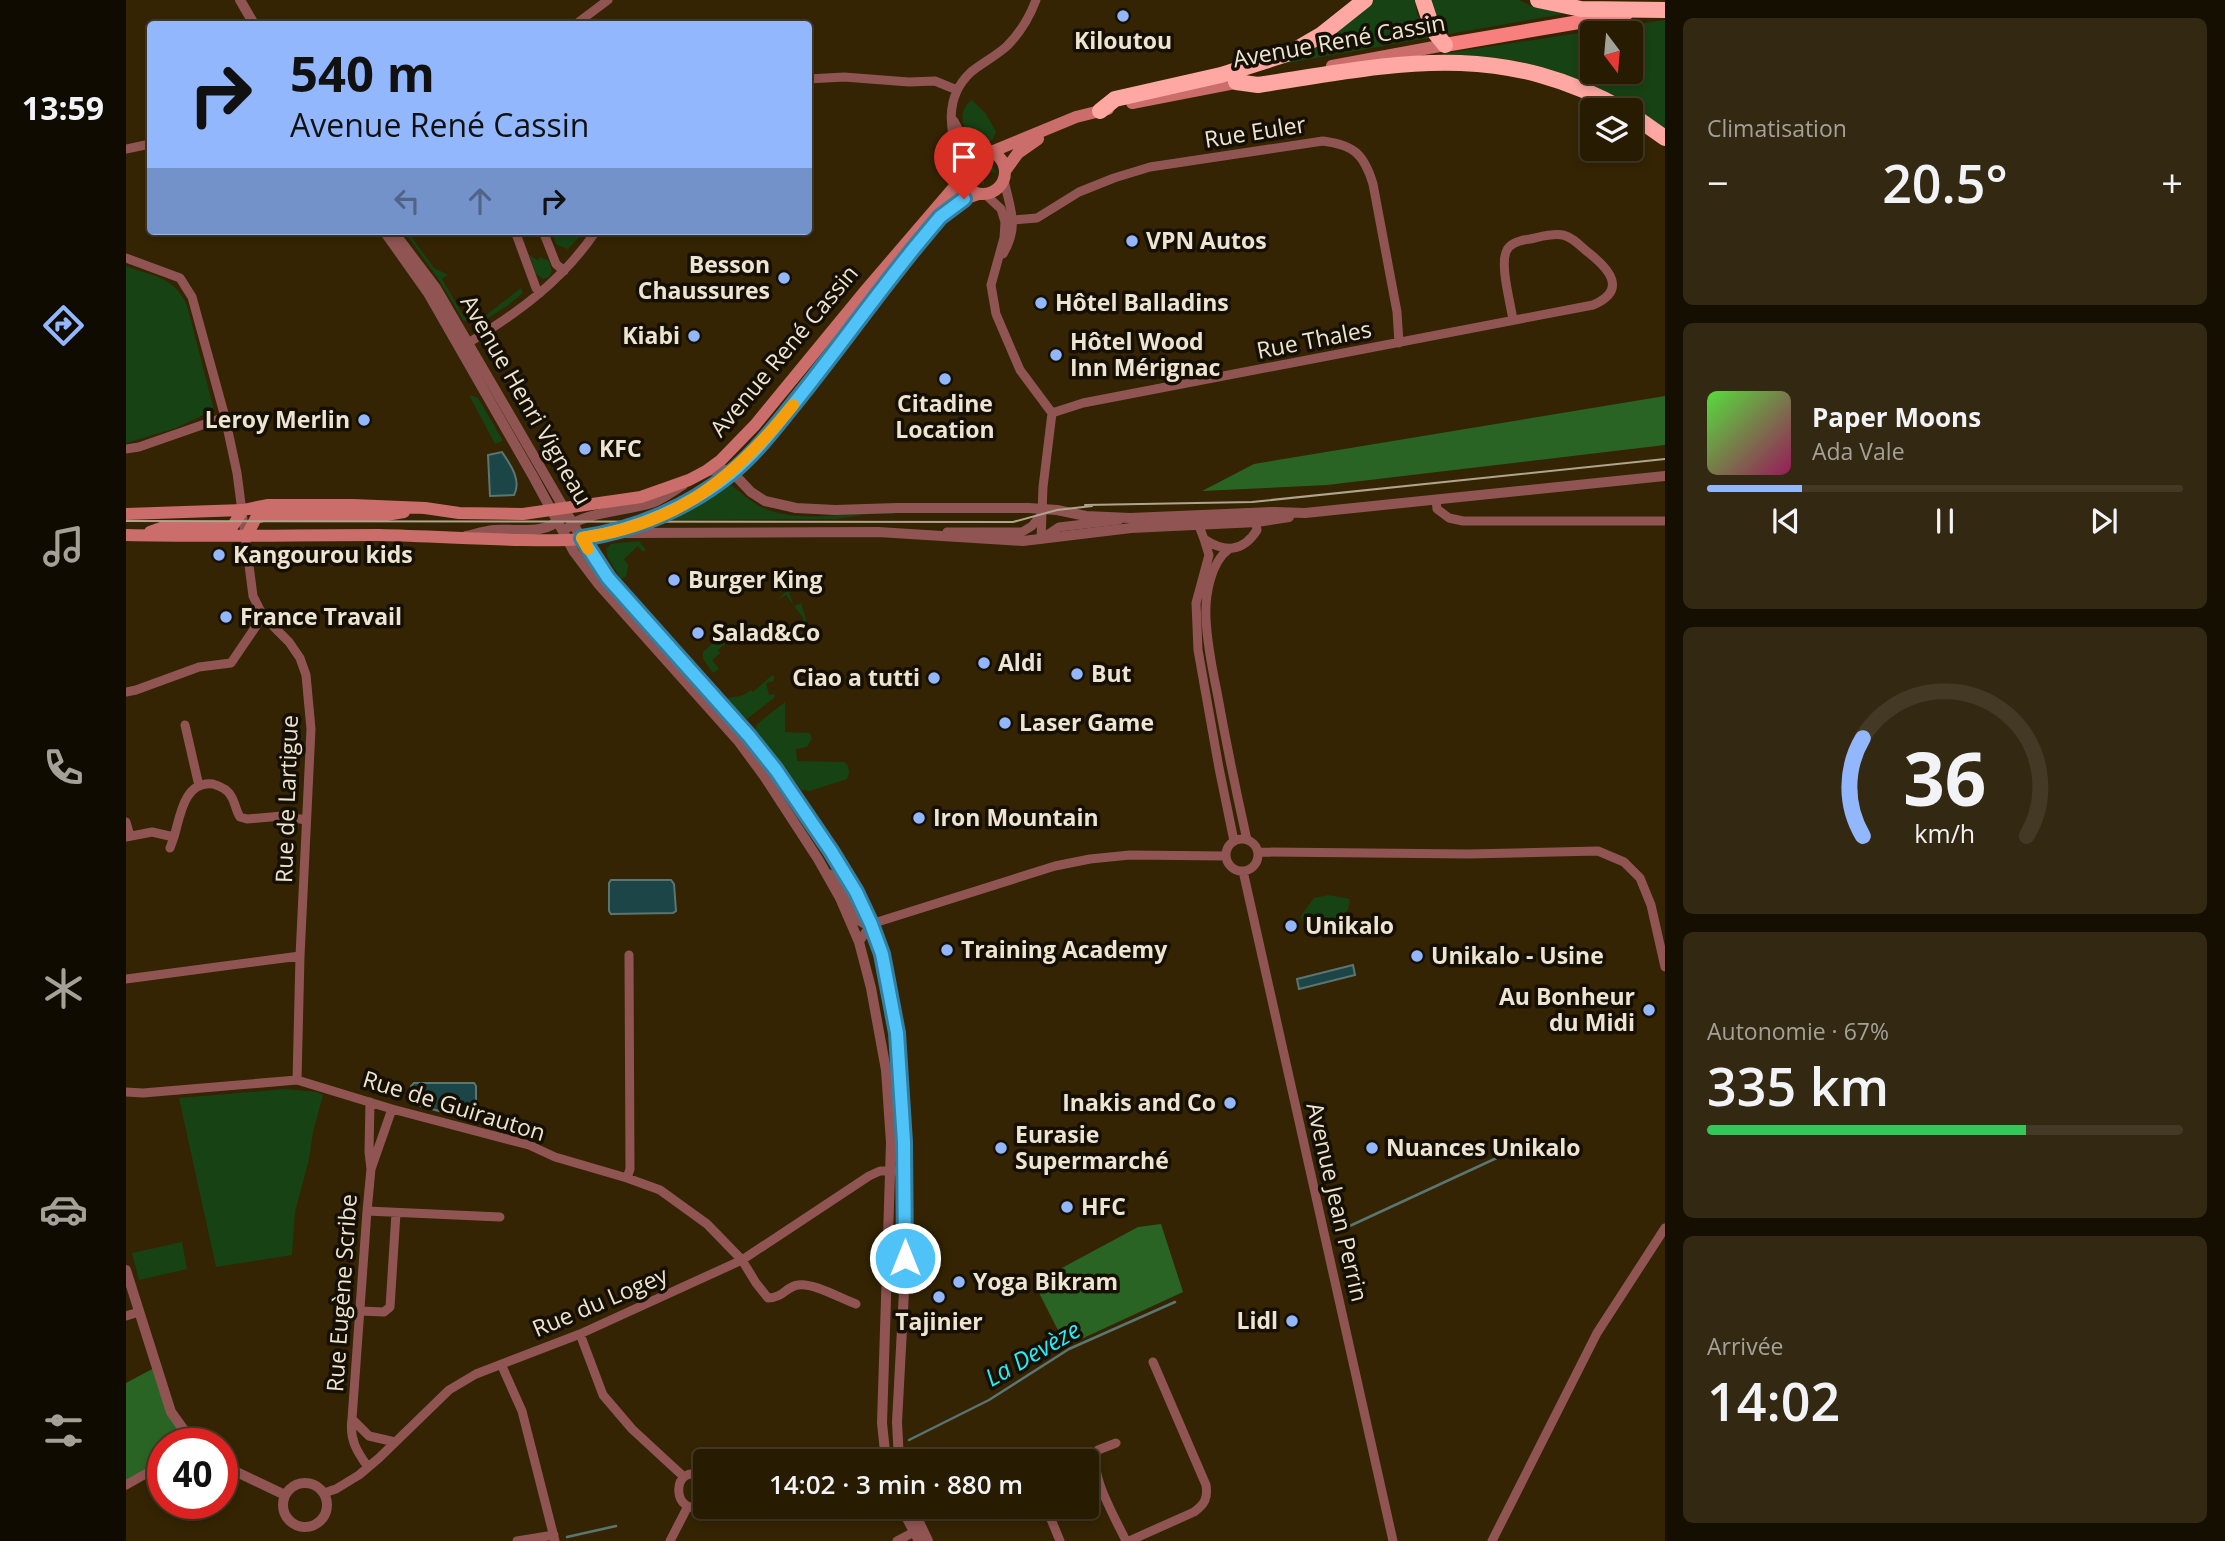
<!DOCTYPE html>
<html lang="fr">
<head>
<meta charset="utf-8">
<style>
  body { margin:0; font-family:"Open Sans",sans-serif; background:#332811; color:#f1f3f6; height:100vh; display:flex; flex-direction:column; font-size:26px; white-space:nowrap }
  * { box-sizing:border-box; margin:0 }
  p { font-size:23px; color:#a4a199 }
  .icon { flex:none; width:38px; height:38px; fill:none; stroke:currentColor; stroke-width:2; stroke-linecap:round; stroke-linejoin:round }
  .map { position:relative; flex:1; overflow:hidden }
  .drawer { display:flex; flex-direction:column; gap:18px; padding:18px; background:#150f01; width:560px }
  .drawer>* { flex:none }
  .hud { position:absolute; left:21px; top:21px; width:665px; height:214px; border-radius:7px; box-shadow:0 4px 10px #0003,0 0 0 2px #433924; background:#92b7fd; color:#111; overflow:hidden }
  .needle { width:46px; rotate:164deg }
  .controls { position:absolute; left:1454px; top:21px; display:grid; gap:14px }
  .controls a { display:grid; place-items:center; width:63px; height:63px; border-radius:7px; background:#271b02; box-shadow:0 4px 10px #0003,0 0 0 2px #433924; font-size:35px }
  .speed { position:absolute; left:21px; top:1428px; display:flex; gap:14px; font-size:35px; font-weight:700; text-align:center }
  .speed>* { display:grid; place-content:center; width:91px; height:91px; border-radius:50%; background:#271b02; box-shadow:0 4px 10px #0003,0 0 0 2px #433924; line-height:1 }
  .speed .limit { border:10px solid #d22; background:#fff; color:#111 }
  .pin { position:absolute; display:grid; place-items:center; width:60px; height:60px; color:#fff; margin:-72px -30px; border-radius:50% 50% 50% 0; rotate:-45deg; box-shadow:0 0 7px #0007 }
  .pin .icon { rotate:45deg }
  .me { position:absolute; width:77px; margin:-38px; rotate:0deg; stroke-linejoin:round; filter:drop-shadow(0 0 5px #0008) }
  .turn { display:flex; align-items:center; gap:24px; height:147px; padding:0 28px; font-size:32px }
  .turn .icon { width:91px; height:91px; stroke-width:2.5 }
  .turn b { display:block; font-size:49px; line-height:60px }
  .lanes { display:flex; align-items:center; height:66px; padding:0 28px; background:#0003; justify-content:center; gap:35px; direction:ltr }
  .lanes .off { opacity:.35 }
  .big { font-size:52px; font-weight:600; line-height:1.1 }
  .drawer .card { flex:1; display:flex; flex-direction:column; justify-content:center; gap:10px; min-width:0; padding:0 24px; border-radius:10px; background:#332811 }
  .drawer .dial { align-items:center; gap:0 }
  .dial svg { height:182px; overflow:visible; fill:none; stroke:#433924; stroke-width:7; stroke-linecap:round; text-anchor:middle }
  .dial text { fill:#f1f3f6; stroke:none }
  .song { display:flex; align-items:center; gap:21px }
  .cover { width:84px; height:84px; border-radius:10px; background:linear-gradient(135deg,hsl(110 70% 55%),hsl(330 70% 35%)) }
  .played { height:7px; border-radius:4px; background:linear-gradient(90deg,#92b7fd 20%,#433924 20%) }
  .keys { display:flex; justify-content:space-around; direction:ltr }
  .heat { display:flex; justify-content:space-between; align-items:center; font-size:38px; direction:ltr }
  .charge { height:10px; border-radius:5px; background:linear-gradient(90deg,#34c759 67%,#433924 0) }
  .trip { position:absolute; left:567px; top:1449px; width:406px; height:70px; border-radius:7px; background:#271b02; box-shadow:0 4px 10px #0003,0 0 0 2px #433924; font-weight:600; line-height:70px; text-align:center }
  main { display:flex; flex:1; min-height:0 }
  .dock { display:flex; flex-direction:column; width:126px; justify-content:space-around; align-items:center; background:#100b01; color:#a4a199 }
  .dock .icon { width:49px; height:49px }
  .dock .active { color:#92b7fd }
  .dock b { font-size:32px; color:#f1f3f6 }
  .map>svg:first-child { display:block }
</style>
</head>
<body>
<main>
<nav class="dock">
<b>13:59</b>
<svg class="icon active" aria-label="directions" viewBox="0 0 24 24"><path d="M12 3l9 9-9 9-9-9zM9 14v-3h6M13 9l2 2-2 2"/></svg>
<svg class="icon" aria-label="music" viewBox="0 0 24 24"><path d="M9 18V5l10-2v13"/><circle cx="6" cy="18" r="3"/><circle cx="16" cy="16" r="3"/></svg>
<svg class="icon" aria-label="phone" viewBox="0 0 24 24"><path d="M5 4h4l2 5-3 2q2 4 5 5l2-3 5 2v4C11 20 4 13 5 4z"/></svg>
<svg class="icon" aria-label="climate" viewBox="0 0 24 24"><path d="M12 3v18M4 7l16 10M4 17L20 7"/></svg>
<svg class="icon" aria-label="car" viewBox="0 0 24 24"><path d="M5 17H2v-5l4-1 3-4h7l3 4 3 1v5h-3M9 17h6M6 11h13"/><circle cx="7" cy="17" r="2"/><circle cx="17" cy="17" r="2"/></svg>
<svg class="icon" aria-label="filters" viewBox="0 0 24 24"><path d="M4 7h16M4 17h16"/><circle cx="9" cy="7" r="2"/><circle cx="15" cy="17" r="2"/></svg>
</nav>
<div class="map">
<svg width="1539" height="1541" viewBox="0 0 1539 1541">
  <rect width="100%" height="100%" fill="#342403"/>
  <!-- green -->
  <path fill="#174214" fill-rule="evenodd" d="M1248,0H1289L1291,13L1302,38L1140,67L1236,11Z
    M1303,0H1393L1405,6L1437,14L1323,34L1310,24Z
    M1539,20V130C1494,95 1437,68 1380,59C1359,56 1337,56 1315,54ZM1466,33H1505V72H1466Z
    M846,100L860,114L870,132L866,141H850C835,132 831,110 846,100Z
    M857,160L866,164L870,173L865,172L858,179V185L848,180L845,172L849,164Z
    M278,231H281L308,268L322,275L316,279L338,317L344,314L351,322L395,288L397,293L381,306L351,325L337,320L313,280Z
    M425,231L458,232L442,249L431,245Z
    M403,255L412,260L414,257L423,261L426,271L423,277L417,279L410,274Z
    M0,266C27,277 47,275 61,305L88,410L50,428L0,443Z
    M345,395L352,398L377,441L369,444L344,397Z
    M603,484C614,491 623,501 635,507C673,525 726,512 767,510V514H743L710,519L536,520L562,507L567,509L575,504L577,499L597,485Z
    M513,541L520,550L517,552L512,546L498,559L502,565L500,577L495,579L482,558L480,549L485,544Z
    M460,557L474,576L630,751L669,805L665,808L641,773L477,583L458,558Z
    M666,586L670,589L663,593L668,606L675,603L681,622L680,627L677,628L673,624L678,619L660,595L651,600Z
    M605,627L611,634L592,650L594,653L586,660L593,669L587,673L577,659V652Z
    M645,676H648V681L640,683L643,695L649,694L648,698L621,719L601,699C609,695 614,699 625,690L627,692Z
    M659,702V732L684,733L686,739L681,747L670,749L671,761L718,762C724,766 724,773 721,779L684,791L675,790L629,729L631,724Z
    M1202,895L1224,899L1222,910L1209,920L1178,926L1175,916L1188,898Z
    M159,1089L191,1092L197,1095L187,1132L183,1159L169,1212L166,1255L90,1267L53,1098Z
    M56,1242L61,1269L13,1280L6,1253Z"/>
  <!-- forest -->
  <path fill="#296425" d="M1539,396V445L1201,485L1076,491L1128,464Z
    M1035,1224L1057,1292L940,1346L908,1283L1012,1227Z
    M30,1367L37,1391L68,1444H37V1464L0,1485V1383Z"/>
  <!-- water -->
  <path fill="#1c4548" stroke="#5b7571" stroke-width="2" d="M376,452C384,464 396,480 388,495L364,496L362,455Z
    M485,880H545L548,884L550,911L547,913L485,914L483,911V883Z
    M1227,965L1229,975L1173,989L1171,979Z
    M288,1083H348L350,1086V1119L346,1120L287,1104L285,1086Z"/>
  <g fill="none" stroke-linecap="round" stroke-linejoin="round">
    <!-- stream -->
    <path stroke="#5b7571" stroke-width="2.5" d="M1215,1230L1375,1156
      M783,1440L863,1400L943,1349L1049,1302
      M441,1537L490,1526"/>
    <!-- minor -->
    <path stroke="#905553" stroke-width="9" d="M450,24L482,0
      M682,79L718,77L783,82L809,81L831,90
      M828,121L839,142L853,151
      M0,149L24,144
      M837,163C822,133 818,97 845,72C856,63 870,56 881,46C893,34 904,16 910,0
      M859,194L875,209L879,222L878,238L865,285L870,314L894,370L926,413
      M888,220L911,218L953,192L988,178L1024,167L1197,141C1228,145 1238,154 1247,184L1271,312L1273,343
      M389,231L410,288L414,293
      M417,231L430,264L438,271
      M877,254C894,225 884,210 878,180
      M0,258L54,278L66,297L99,417L111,473L127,596L137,616L163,642L174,658L180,675L185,729L174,956L171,1080
      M342,343C392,313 437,280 470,231
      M0,449L13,447L99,417
      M1310,500L1311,509L1323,518L1337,521H1539
      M1076,521L1073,526L1078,539C1099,553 1117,552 1131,530L1129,519
      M821,532H896L906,526L915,515
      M915,539L917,487L926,413L957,403L1467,305C1502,290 1483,269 1463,253C1455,247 1447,237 1437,235C1426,233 1414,237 1404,239C1396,240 1385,242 1381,250C1373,263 1385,305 1387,320
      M915,539L933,527L993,520
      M1078,539L1083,555L1070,603L1072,650L1093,768L1108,841
      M1103,549C1084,563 1079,596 1080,618C1081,643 1086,668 1091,692C1100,742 1110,791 1121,840
      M0,692L10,690L73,667L105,663L137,616
      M59,725L73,786
      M0,822L4,836
      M0,837L26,832L48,837C54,817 58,780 87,784C94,786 102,790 105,796C109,802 110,811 114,817L121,819L156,816L180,820
      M1100 855a16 16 0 1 1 32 0a16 16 0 1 1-32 0Z
      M44,848L48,837
      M1132,852L1342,854L1472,851L1498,862L1514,878L1525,905L1539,967
      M1117,871L1267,1541
      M704,874L722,895L733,921L738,924H745
      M733,942L745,924L929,866L964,859L1004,855L1100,856
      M0,979L174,956
      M0,1092L17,1093L171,1080L266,1109L403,1145L429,1157L501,1178L534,1190L581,1224L616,1260L630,1283L642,1298C659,1297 659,1287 672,1285C686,1282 716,1299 730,1304
      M244,1102L243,1152L245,1169L266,1109
      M245,1169L241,1211L226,1419L243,1436L269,1442
      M501,1178L504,1169L503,955
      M241,1211L374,1217
      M234,1311L258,1312L264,1307L270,1213
      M0,1316L13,1312
      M454,1334L477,1395L506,1429L558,1477
      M375,1364L396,1411L429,1541
      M226,1419C223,1439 231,1452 242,1467
      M990,1443L972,1450C960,1470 991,1521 1000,1541
      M889,1454L896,1461
      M579,1477C543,1459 545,1522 579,1504
      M0,1485L37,1464
      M198,1493L210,1489L233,1475L253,1458L323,1390L350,1374L454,1334L616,1260L743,1176L754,1171H779
      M920,1507L934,1541
      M391,1541L428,1535
      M544,1541L562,1506
      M771,1541L788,1532
      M1003,1541L1068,1512C1079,1504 1082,1498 1080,1485L1027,1362
      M1366,1541L1471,1333L1539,1228"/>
    <!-- tertiary -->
    <path stroke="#905553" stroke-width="10" d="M114,0L128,24
      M258,231L302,293L408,478L448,552L473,585L613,742L638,776L692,859L714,898L733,942L745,988L760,1070L765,1143L756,1423L760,1461
      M267,231L310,288L467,558L482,578L623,736L650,770L705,851L730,892L756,954L771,1033L778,1142L779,1273L771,1422L773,1461
      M581,471L596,469L606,472L625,492L639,501L670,508L709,510L771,508H903L931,510L960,516L1004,518L1148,512L1179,513L1539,476
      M443,527C454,513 508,510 528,502C538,498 547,491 557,485
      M498,533L752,532L897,541L1005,528L1131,522L1163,517
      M340,536C349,534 359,531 368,530C391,528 418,536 435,518
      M0,1270L45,1412L68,1444
      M96,1465L159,1495
      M157 1505a22 22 0 1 1 44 0a22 22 0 1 1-44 0Z
      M775,1507L793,1541
      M786,1507L802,1541"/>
    <!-- secondary -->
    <path stroke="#ca6d6b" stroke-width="12" d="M1206,66L1319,45
      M1006,103L1119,81
      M835 172a22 22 0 1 1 44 0a22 22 0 1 1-44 0Z
      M865,152L950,117L982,109
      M879,171L892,153L912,139
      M0,514L117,510L141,505H227L299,508L333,513L397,514L515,497L563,480L580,471L595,460L629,425L739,291L836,178
      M24,532L38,527H106L117,510
      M0,535C85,537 169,535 253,535C301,536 348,539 396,540C424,540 453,542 480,535C512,527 545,513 572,496C640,453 687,380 735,317C762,282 810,204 853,194
      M120,537L130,518L141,515H260L278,512"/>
    <!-- primary -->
    <path stroke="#f77f7d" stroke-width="14" d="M1319,45L1500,14"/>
    <!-- motorway -->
    <path stroke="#fea7a3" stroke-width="16" d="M1297,0L1307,30L1319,45
      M1412,0L1455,9L1539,10
      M1110,82L1132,85C1268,64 1370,38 1498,110
      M974,111L989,99L1095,75L1164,53L1195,35L1239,0
      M1505,114L1539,138"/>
    <!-- tram -->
    <path stroke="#b0a48d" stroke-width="2" d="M959,505L1126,502L1539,459
      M0,521L887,522L931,510L966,506"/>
  </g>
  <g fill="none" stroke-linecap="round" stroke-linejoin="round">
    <defs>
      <path id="route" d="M779,1258L778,1142L771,1033L756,954L745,924L730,892L705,851L650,770L623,736L482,578L456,538C510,530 563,507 605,473C628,454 647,430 666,406C708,354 747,299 789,247L814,217L838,199"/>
    </defs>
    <!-- route casing -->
    <use href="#route" stroke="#337fa1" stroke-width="18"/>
    <!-- route -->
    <use href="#route" stroke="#4fc3f7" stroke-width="12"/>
    <!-- slow -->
    <path stroke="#f59e0b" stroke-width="12" d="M462,549L456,538C552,524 608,478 667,405"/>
  </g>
  <!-- markers -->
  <g fill="#92b7fd" stroke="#160f03" stroke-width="2.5">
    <circle cx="997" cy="16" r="7"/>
    <circle cx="1006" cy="241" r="7"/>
    <circle cx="658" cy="278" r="7"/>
    <circle cx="915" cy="303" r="7"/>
    <circle cx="568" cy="336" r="7"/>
    <circle cx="930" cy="355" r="7"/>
    <circle cx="819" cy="379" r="7"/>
    <circle cx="238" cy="420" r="7"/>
    <circle cx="459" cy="449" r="7"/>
    <circle cx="93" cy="555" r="7"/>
    <circle cx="548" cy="580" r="7"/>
    <circle cx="100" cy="617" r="7"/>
    <circle cx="572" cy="633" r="7"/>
    <circle cx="858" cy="663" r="7"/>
    <circle cx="951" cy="674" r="7"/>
    <circle cx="808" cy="678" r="7"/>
    <circle cx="879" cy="723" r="7"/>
    <circle cx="793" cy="818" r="7"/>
    <circle cx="1165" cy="926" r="7"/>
    <circle cx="821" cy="950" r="7"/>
    <circle cx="1291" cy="956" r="7"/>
    <circle cx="1523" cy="1010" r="7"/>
    <circle cx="1104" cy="1103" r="7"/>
    <circle cx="875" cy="1148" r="7"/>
    <circle cx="1246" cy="1148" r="7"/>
    <circle cx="941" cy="1207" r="7"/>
    <circle cx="833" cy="1282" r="7"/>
    <circle cx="813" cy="1297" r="7"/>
    <circle cx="1166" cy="1321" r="7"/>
  </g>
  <g text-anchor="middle" stroke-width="7" stroke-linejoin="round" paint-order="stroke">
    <!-- poi labels -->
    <g font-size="23" font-weight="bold" fill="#eee4d2" stroke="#160f03" text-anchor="start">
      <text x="997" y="49" text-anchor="middle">Kiloutou</text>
      <text x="1020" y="249">VPN Autos</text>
      <text x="644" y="273" text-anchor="end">Besson<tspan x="644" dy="26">Chaussures</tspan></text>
      <text x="929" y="311">Hôtel Balladins</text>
      <text x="554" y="344" text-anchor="end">Kiabi</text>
      <text x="944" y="350">Hôtel Wood<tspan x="944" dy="26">Inn Mérignac</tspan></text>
      <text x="819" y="412" text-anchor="middle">Citadine<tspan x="819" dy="26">Location</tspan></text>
      <text x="224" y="428" text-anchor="end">Leroy Merlin</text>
      <text x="473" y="457">KFC</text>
      <text x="107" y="563">Kangourou kids</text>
      <text x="562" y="588">Burger King</text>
      <text x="114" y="625">France Travail</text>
      <text x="586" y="641">Salad&amp;Co</text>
      <text x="872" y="671">Aldi</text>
      <text x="965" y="682">But</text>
      <text x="794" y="686" text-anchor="end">Ciao a tutti</text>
      <text x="893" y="731">Laser Game</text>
      <text x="807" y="826">Iron Mountain</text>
      <text x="1179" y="934">Unikalo</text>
      <text x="835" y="958">Training Academy</text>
      <text x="1305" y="964">Unikalo - Usine</text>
      <text x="1509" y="1005" text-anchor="end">Au Bonheur<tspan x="1509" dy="26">du Midi</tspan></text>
      <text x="1090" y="1111" text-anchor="end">Inakis and Co</text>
      <text x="889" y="1143">Eurasie<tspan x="889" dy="26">Supermarché</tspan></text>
      <text x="1260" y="1156">Nuances Unikalo</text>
      <text x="955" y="1215">HFC</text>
      <text x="847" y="1290">Yoga Bikram</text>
      <text x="1152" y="1329" text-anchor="end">Lidl</text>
      <text x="813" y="1330" text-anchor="middle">Tajinier</text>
    </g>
    <!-- street labels -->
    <g font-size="23" fill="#eee4d2" stroke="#160f03">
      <text transform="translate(1213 41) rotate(-10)" y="8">Avenue René Cassin</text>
      <text transform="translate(1129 132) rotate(-9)" y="8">Rue Euler</text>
      <text transform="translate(1188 340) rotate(-11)" y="8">Rue Thales</text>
      <text transform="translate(658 351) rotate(-50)" y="8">Avenue René Cassin</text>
      <text transform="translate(400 400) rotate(60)" y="8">Avenue Henri Vigneau</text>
      <text transform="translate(161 799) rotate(-88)" y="8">Rue de Lartigue</text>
      <text transform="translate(328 1106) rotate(17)" y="8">Rue de Guirauton</text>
      <text transform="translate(1211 1202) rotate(77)" y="8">Avenue Jean Perrin</text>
      <text transform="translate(216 1293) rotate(-86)" y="8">Rue Eugène Scribe</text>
      <text transform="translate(474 1302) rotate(-23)" y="8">Rue du Logey</text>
    </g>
    <!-- water labels -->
    <g font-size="24" font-style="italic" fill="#22effc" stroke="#160f03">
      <text transform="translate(907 1354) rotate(-30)" y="8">La Devèze</text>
    </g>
  </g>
</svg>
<div class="controls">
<a><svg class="needle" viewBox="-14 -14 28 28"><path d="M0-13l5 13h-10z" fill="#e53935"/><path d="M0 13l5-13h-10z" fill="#a4a199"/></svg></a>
<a><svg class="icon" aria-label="layers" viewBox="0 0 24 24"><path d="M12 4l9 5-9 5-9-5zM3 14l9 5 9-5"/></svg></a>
</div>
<div class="speed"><div class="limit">40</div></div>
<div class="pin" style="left:838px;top:199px;background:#d93025"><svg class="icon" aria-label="arrive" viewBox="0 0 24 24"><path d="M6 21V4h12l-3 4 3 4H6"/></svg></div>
<svg class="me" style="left:779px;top:1258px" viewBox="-20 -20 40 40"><circle r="17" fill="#4fc3f7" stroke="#fff" stroke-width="3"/><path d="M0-11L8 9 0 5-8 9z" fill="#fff"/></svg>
<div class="trip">14:02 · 3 min · 880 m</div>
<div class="hud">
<div class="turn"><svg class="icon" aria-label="right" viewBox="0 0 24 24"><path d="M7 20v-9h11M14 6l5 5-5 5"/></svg><div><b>540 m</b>Avenue René Cassin</div></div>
<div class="lanes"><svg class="icon off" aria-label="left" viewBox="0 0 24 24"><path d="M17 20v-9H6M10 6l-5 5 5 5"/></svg><svg class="icon off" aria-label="ahead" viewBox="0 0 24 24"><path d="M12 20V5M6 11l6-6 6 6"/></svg><svg class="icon" aria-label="right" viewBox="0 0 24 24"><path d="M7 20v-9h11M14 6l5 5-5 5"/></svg></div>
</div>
</div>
<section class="drawer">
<div class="card"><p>Climatisation</p>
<div class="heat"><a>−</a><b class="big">20.5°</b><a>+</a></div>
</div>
<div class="card">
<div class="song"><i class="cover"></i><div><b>Paper Moons</b><p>Ada Vale</p></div></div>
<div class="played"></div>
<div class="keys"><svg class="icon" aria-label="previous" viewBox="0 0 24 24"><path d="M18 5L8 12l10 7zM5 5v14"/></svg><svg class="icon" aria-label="pause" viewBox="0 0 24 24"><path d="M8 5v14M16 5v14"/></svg><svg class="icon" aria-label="next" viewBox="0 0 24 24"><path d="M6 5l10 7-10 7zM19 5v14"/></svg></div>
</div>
<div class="card dial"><svg viewBox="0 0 100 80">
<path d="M14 69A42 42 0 1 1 86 69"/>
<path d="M14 69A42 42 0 0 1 14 26" stroke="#92b7fd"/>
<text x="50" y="56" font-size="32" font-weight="700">36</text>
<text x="50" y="72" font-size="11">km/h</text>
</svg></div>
<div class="card"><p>Autonomie · 67%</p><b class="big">335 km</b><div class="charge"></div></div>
<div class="card"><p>Arrivée</p><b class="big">14:02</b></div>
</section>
</main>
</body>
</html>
